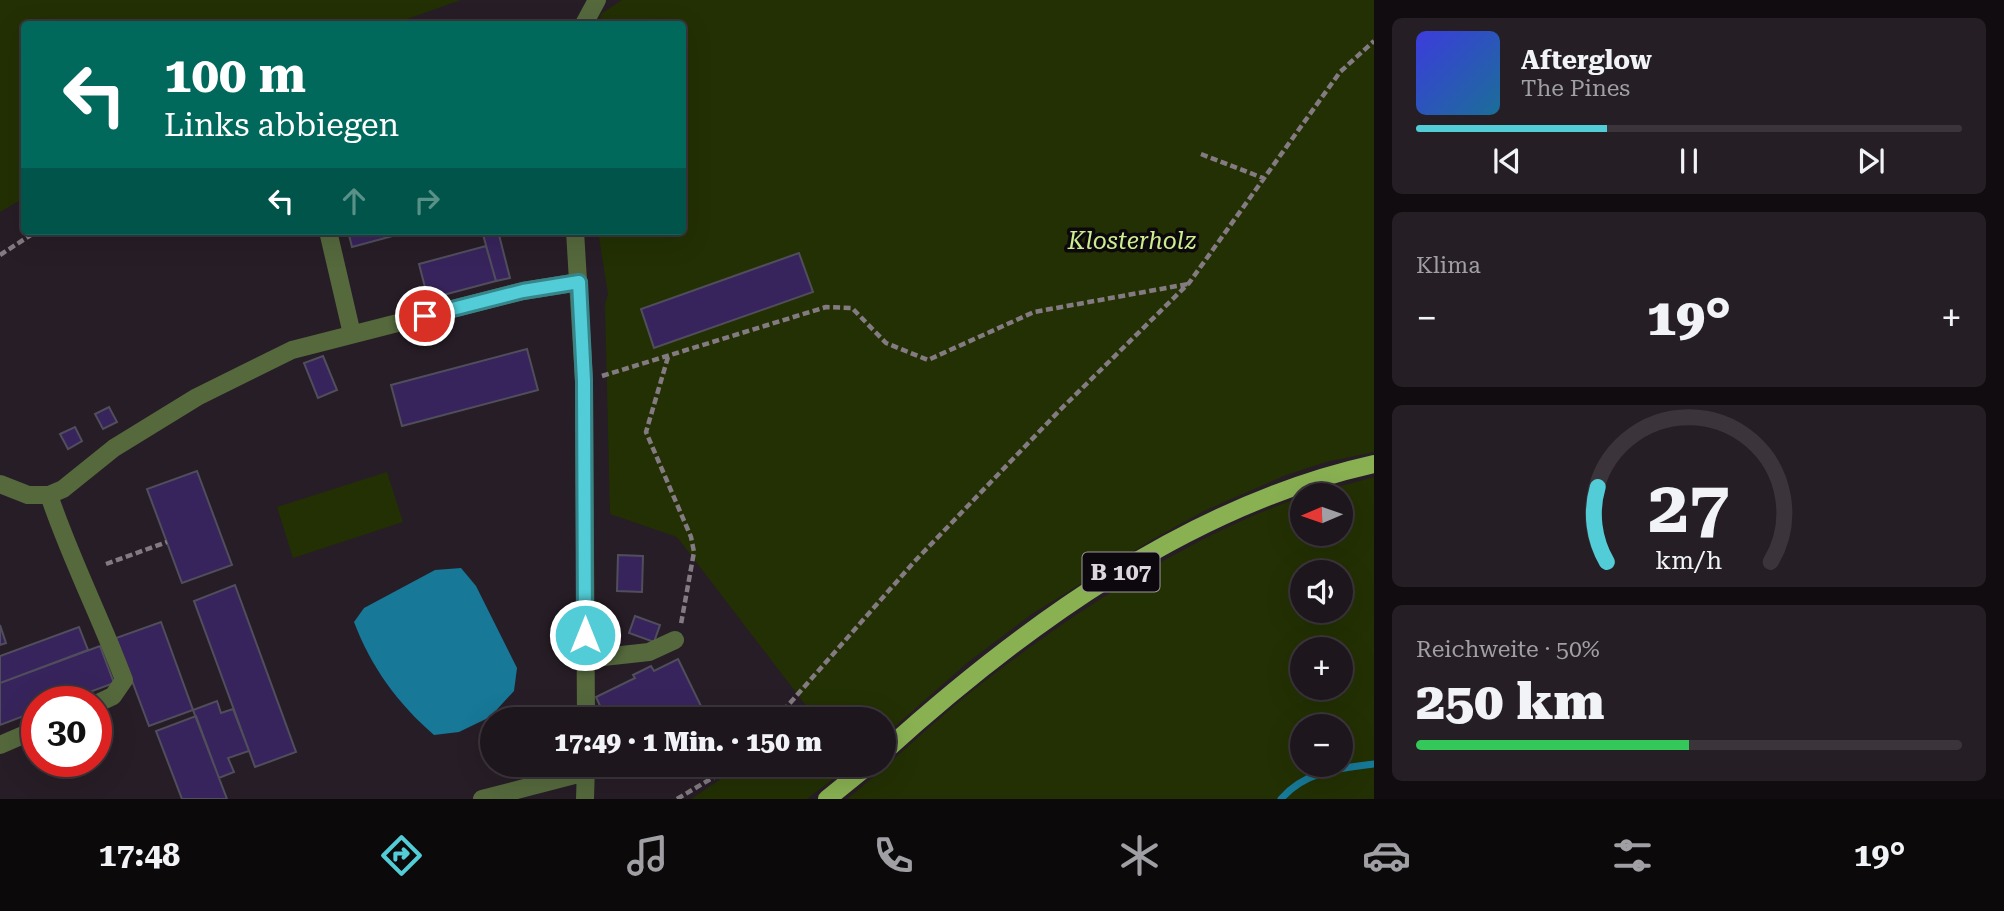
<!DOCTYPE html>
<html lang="de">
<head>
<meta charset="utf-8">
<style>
  body { margin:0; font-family:"Roboto Serif",serif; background:#251f25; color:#f1f3f6; height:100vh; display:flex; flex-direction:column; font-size:26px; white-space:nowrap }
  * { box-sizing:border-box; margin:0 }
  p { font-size:23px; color:#a09fa3 }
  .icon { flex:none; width:38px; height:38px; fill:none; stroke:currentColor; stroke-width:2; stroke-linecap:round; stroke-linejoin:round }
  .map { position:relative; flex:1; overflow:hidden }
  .side { display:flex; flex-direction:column; gap:18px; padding:18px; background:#100c0f; width:630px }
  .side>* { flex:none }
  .banner { position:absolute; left:21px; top:21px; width:665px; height:214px; border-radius:7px; box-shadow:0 7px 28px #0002,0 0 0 2px #3b353b; background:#00695c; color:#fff; overflow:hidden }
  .needle { width:46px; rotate:268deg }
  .tools { position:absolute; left:1290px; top:483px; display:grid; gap:14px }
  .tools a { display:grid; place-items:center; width:63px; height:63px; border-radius:50%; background:#1d161c; box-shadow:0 7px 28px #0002,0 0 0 2px #3b353b; font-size:35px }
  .speed { position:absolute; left:21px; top:686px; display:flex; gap:14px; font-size:35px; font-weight:700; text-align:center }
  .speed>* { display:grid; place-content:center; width:91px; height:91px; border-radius:50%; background:#1d161c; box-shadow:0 7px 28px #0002,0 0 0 2px #3b353b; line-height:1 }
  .speed .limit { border:10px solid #d22; background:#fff; color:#111 }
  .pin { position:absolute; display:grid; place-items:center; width:60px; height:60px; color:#fff; margin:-30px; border:4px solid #fff; border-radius:50%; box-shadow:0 2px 7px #0007 }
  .me { position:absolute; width:77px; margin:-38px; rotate:0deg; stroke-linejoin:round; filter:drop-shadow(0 0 5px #0008) }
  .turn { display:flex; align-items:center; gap:24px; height:147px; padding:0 28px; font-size:32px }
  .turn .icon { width:91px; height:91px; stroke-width:2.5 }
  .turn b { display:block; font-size:49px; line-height:60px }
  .lanes { display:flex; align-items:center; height:66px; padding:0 28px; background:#0003; justify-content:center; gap:35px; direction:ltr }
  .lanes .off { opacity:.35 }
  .big { font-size:52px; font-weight:800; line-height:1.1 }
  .side .tile { flex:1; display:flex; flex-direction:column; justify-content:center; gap:10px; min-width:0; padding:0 24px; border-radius:10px; background:#251f25 }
  .side .dial { align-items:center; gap:0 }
  .dial svg { height:182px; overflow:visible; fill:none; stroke:#3b353b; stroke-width:7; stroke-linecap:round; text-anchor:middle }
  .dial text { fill:#f1f3f6; stroke:none }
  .song { display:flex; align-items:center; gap:21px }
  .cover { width:84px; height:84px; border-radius:10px; background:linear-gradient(135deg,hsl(240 70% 55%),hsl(200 70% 35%)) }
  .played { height:7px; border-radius:4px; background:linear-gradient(90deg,#52ccd6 35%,#3b353b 35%) }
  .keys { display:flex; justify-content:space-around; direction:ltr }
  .heat { display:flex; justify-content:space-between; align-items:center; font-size:38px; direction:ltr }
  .charge { height:10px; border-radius:5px; background:linear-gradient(90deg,#34c759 50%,#3b353b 0) }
  .trip { position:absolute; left:480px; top:707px; width:416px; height:70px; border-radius:35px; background:#1d161c; box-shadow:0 7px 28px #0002,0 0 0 2px #3b353b; font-weight:800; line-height:70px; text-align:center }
  .tab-bar { display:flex; height:112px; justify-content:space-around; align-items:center; background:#0c090b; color:#a09fa3 }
  .tab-bar .icon { width:49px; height:49px }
  .tab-bar .selected { color:#52ccd6 }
  .tab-bar b { font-size:32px; color:#f1f3f6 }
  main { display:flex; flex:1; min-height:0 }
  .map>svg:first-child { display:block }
</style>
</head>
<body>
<main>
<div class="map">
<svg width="1374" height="799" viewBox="0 0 1374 799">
  <rect width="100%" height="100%" fill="#271d26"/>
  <!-- green -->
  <path fill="#233003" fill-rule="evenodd" d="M0,0H461L393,24H24V198L0,212Z
    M622,0H1374V452L1326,462L1286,475L1206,510L1153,539L1032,614L967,663L884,736V719H811L814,716L677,537L610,514L605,304L608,294L598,231H682V24H599L601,14Z
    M387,472L403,522L293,558L277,507Z
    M1374,477V799H847C894,761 937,718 985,681C1074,612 1194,533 1302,497V534H1340V495H1308ZM1340,572V611H1302V572ZM1340,649V688H1302V649ZM1340,726V765H1302V726Z
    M742,765H851L807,799H691Z"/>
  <!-- water -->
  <path fill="#177897" d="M461,568L476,586L517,668L514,691L490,717L459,732L434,735C398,704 371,667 354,622L364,608L435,570Z"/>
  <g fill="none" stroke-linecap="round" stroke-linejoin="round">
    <!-- stream -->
    <path stroke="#177897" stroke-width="7" d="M1281,799C1305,771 1340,768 1374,764"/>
  </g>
  <!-- building -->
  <path fill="#37245c" stroke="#514e5c" stroke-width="2" d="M348,231H404V233L352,247Z
    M482,231H498L510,278L496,281Z
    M486,246L496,281L428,299L419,264Z
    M799,253L813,292L654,348L641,309Z
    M527,349L538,390L402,426L391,385Z
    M323,356L337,390L318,398L304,363Z
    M109,407L117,422L103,429L95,414Z
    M75,427L82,441L68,449L60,434Z
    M197,471L232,565L182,583L147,489Z
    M618,555L643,556L642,592L617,591Z
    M235,585L296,752L255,767L194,601Z
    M635,616L660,625L654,642L629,633Z
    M161,622L193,710L149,726L116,638Z
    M0,625L6,643L0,645Z
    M79,627L88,650L0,683V656Z
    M100,646L114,683L63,702H37V711L0,725V683Z
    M678,659L701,706L675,719H606L596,697L635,678L633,675L651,666L654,671Z
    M217,701L221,713L233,709L249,751L228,758L234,772L219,778L193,710Z
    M37,711V722L32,724L28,715Z
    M196,716L219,778L227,799H182L156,731Z"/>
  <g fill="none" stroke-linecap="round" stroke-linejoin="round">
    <!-- path -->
    <path stroke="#837a82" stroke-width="4.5" stroke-dasharray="7 3.5" stroke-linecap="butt" d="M534,24H553
      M1201,154L1263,178
      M0,255L37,231
      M668,357L646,432L691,537L694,552L681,624
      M602,376L826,307L852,308L886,343L928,360L1034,312L1188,284
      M106,564L167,542
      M776,719L914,562L1060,410L1189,283L1340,72L1374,41
      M677,799L719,774L729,765"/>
    <!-- minor -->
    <path stroke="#55693d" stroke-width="18" d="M584,24L597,0
      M328,231L352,334
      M575,231L584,381L586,719
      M0,484L28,495H49
      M585,659L649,652L675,640
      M96,704L113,696L124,680C101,618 70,558 49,495L63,489L114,448L197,397L292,350L523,291L579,282
      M0,745L37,729
      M482,799L586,772
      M585,799L586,765"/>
    <!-- major -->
    <path stroke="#89b152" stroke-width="18" d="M884,752C1022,627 1189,505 1374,464
      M827,799L869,765"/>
  </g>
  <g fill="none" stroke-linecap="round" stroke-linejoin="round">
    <defs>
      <path id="route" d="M425,316L523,291L579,282L584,381L585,635"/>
    </defs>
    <!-- route casing -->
    <use href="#route" stroke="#35858b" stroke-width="18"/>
    <!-- route -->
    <use href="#route" stroke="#52ccd6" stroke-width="12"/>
  </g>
  <g text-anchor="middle" stroke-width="7" stroke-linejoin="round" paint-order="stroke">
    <!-- shield labels -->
    <rect fill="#0d080d" stroke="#9f989e" stroke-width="2" x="1082.5" y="552.5" width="77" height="39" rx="5"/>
    <g font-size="23" font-weight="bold" fill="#ddd6dc">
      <text x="1121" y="580">B 107</text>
    </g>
    <!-- park labels -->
    <g font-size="24" font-style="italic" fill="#ccee8f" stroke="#0d080d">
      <text x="1132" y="249">Klosterholz</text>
    </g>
  </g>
</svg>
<div class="tools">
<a><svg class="needle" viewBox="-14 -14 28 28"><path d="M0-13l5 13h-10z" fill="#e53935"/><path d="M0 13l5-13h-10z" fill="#a09fa3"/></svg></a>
<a><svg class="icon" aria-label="sound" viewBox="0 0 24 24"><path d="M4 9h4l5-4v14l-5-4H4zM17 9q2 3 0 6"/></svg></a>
<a>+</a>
<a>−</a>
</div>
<div class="speed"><div class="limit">30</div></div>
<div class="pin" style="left:425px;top:316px;background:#d93025"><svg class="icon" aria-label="arrive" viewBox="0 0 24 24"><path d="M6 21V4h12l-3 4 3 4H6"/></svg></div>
<svg class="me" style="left:585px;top:635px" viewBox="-20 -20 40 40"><circle r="17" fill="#52ccd6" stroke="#fff" stroke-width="3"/><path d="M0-11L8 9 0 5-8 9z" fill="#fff"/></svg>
<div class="trip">17:49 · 1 Min. · 150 m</div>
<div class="banner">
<div class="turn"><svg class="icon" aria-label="left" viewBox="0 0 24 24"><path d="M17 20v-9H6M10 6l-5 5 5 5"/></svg><div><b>100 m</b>Links abbiegen</div></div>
<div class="lanes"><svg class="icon" aria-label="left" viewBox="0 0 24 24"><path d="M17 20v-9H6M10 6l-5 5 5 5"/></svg><svg class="icon off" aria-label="ahead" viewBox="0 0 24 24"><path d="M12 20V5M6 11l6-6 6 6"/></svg><svg class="icon off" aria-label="right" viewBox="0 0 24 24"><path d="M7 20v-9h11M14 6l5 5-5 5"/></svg></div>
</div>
</div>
<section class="side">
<div class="tile">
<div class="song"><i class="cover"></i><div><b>Afterglow</b><p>The Pines</p></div></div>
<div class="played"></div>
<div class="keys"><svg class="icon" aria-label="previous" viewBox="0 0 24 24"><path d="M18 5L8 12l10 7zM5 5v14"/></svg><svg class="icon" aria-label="pause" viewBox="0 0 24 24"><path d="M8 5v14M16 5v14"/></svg><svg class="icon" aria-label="next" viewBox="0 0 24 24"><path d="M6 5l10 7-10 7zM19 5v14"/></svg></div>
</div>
<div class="tile"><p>Klima</p>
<div class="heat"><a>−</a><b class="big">19°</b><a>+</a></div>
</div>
<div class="tile dial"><svg viewBox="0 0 100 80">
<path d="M14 69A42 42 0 1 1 86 69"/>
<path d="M14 69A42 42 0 0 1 10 36" stroke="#52ccd6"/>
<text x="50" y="56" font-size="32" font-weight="700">27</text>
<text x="50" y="72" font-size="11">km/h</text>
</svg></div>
<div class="tile"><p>Reichweite · 50%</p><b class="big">250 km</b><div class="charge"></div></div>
</section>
</main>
<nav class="tab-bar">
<b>17:48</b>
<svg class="icon selected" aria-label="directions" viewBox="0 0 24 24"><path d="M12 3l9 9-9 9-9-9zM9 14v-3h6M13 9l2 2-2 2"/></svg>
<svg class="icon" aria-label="music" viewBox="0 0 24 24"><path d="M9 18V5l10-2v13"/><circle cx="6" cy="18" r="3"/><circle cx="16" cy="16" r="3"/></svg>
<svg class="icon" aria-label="phone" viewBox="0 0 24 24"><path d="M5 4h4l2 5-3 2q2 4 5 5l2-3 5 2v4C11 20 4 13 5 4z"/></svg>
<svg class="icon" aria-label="climate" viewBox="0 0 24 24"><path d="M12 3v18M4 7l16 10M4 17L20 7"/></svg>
<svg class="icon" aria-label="car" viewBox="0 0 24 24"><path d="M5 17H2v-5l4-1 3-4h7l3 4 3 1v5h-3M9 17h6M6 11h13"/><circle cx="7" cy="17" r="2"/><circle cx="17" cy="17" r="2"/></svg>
<svg class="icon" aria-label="filters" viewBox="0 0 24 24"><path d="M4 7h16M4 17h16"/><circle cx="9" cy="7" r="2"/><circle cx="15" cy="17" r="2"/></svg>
<b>19°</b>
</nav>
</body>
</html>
